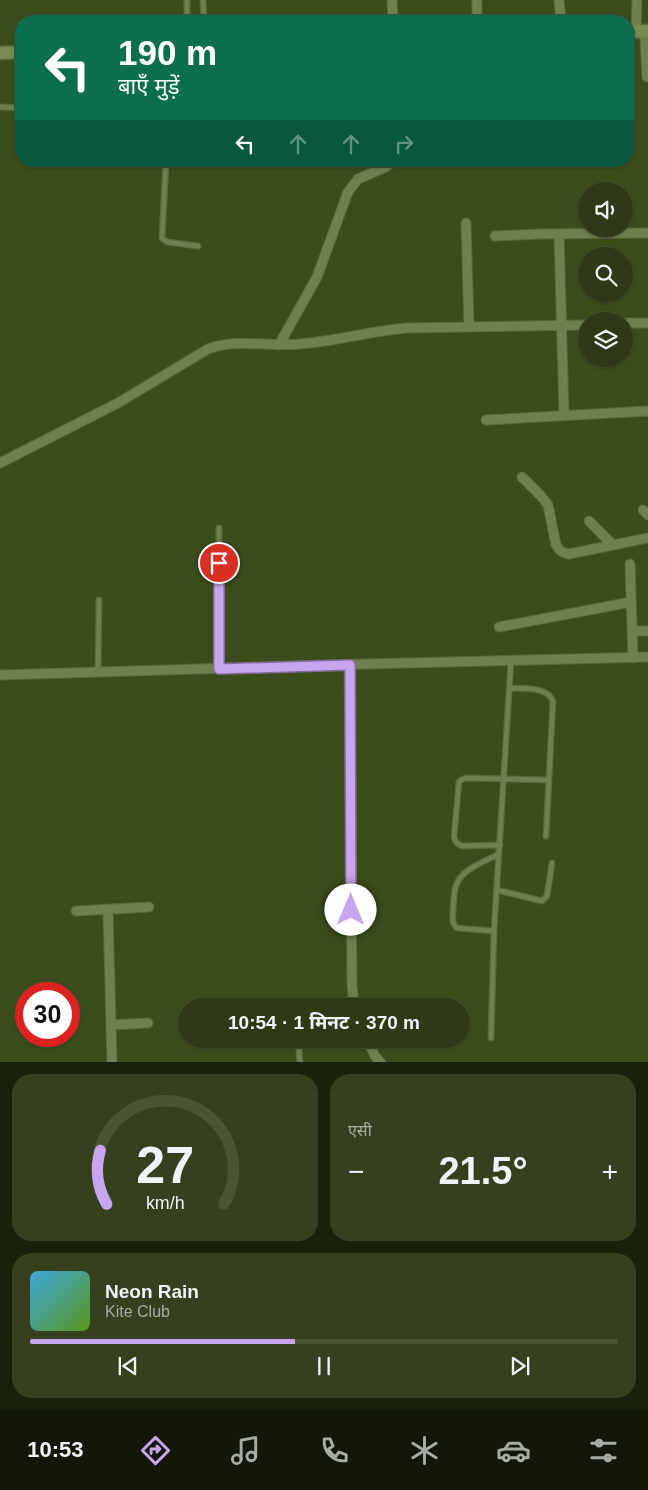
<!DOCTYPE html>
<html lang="hi">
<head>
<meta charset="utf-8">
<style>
  body { margin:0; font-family:Helvetica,"Noto Sans Devanagari",sans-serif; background:#35411e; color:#f1f3f6; height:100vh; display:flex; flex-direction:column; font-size:19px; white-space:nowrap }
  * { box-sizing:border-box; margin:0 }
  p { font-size:16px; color:#a7ada0 }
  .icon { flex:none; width:28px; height:28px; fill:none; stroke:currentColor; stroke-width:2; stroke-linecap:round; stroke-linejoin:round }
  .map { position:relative; height:1062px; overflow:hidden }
  .drawer { display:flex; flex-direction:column; gap:12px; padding:12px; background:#19200c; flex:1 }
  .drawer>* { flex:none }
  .hud { position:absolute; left:15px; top:15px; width:619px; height:152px; border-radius:20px; box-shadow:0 1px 4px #0004,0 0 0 1px #485434; background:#0b6e4f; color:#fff; overflow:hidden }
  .fabs { position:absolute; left:578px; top:182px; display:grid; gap:10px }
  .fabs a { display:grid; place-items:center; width:55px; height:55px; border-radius:50%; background:#2d3a15; box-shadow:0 1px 4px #0004,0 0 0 1px #485434; font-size:25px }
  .speed { position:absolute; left:15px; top:982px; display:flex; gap:10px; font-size:25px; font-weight:700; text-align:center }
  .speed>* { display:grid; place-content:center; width:65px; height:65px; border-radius:50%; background:#2d3a15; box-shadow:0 1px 4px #0004,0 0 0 1px #485434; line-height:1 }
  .speed .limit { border:8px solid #d22; background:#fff; color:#111 }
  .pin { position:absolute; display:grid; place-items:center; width:42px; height:42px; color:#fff; margin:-21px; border:2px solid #fff; border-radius:50%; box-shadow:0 1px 5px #0007 }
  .me { position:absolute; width:55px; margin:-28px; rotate:0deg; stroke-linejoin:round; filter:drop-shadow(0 0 4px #0008) }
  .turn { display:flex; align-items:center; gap:18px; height:105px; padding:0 20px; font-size:22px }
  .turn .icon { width:65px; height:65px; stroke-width:2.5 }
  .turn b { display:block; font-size:35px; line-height:42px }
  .lanes { display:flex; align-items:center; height:48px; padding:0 20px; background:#0003; justify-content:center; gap:25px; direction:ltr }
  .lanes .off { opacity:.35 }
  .big { font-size:38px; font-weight:700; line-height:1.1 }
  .drawer .widget { flex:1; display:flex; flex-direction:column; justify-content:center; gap:8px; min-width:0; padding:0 18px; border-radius:20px; background:#35411e }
  .drawer .dial { align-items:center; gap:0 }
  .dial svg { height:130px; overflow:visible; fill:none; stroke:#485434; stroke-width:7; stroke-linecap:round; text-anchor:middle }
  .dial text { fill:#f1f3f6; stroke:none }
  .song { display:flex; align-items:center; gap:15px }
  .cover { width:60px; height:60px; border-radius:8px; background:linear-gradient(135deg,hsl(200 70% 55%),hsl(90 70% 35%)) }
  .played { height:5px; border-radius:2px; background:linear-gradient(90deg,#c8a6ef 45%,#485434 45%) }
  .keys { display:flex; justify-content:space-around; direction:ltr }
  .heat { display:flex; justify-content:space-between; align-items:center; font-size:28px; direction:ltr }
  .drawer .tiles { flex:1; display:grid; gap:12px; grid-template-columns:1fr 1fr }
  .widget:last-child { grid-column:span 2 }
  .trip { position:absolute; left:178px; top:998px; width:292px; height:50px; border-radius:25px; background:#2d3a15; box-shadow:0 1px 4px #0004,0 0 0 1px #485434; font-weight:700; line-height:50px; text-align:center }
  .menu { display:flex; height:80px; justify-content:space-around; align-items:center; background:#121708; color:#a7ada0 }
  .menu .icon { width:35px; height:35px }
  .menu .selected { color:#c8a6ef }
  .menu b { font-size:22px; color:#f1f3f6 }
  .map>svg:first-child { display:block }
</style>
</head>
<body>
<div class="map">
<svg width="648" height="1063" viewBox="0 0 648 1063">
  <rect width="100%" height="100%" fill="#3c4d1c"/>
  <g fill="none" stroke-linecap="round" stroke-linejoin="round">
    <defs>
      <path id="lane" d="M187,0V21
        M203,0L204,21
        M0,107L21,108
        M166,161L162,238L167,242L198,246
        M219,669V528
        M98,672L99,600
        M510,688C524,689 546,686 553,701L546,836
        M500,845L462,846C457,844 455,842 454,837L459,782L461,780L466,778L549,780
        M497,890L542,901L547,896L552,863
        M494,931L457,928C451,923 453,917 453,910C454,902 453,891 457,883C464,868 486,861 499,854
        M491,1038L494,931L511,661
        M300,1063L299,1049L303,1043L312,1040L323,1039"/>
      <path id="street" d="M392,0L393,21
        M477,0V21
        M559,0L561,21
        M636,31L637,0
        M645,39L647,77
        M466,223L469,327
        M559,234L564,415
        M495,236L539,234L648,233
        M624,323H648
        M279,345L317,277L348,192L358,179L386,167L393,161
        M486,420L648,411
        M0,463L118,403L208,349C237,338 269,347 300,344C336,341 371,331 407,328L586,325
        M522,477L541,496L548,505L556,545C560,551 562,553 569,554L648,538
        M643,510L648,515
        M589,521L613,545
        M630,564L633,658
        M499,627L631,602
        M632,631H648
        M349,665L352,985L354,1006
        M0,675L365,664L648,657
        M108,910L112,1063
        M76,911L149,907
        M111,1025L148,1023
        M367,1039L375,1056L381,1063"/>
      <path id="secondary" d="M628,32L648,31
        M0,53L21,52"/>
    </defs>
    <!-- lane casing -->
    <use href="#lane" stroke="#5b683e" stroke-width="7"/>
    <!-- street casing -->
    <use href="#street" stroke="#5b683e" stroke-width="11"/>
    <!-- secondary casing -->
    <use href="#secondary" stroke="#5b683e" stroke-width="15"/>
    <!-- lane -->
    <use href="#lane" stroke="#6d804e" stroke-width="4.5"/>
    <!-- street -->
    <use href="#street" stroke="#6d804e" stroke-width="9"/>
    <!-- secondary -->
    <use href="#secondary" stroke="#768c52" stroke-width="12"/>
  </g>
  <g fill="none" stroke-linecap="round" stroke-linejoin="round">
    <defs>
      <path id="route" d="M219,563V669L350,665L351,910"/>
    </defs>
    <!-- route casing -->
    <use href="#route" stroke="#826c9b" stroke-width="12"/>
    <!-- route -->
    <use href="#route" stroke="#c8a6ef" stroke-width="9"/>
  </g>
</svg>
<div class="fabs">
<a><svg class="icon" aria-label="sound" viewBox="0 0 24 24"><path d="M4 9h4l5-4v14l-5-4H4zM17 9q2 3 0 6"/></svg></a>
<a><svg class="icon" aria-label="search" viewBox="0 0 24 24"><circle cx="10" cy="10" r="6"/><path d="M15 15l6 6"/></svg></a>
<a><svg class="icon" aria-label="layers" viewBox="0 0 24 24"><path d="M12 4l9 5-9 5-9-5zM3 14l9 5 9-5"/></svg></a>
</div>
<div class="speed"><div class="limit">30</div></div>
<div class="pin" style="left:219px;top:563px;background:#d93025"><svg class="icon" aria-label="arrive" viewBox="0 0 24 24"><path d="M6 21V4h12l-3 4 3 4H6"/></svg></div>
<svg class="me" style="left:351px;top:910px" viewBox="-20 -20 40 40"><circle r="19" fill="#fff"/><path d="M0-13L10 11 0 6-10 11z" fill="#c8a6ef"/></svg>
<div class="trip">10:54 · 1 मिनट · 370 m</div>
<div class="hud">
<div class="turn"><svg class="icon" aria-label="left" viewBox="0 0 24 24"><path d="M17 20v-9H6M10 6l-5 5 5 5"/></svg><div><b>190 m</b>बाएँ मुड़ें</div></div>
<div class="lanes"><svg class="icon" aria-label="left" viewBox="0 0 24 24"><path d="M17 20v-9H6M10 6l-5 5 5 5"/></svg><svg class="icon off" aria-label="ahead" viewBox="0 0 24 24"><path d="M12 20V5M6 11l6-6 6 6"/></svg><svg class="icon off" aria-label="ahead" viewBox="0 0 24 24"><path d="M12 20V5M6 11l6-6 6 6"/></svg><svg class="icon off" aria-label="right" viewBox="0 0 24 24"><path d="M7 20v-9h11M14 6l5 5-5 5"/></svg></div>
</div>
</div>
<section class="drawer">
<div class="tiles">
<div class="widget dial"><svg viewBox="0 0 100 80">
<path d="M14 69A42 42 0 1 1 86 69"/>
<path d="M14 69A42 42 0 0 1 10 36" stroke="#c8a6ef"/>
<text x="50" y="56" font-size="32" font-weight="700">27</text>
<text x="50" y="72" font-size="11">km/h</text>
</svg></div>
<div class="widget"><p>एसी</p>
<div class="heat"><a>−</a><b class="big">21.5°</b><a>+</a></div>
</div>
<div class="widget">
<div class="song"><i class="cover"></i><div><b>Neon Rain</b><p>Kite Club</p></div></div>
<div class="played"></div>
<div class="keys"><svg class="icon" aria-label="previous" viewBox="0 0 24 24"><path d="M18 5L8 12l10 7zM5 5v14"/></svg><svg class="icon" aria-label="pause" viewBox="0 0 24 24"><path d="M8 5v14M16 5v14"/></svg><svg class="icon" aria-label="next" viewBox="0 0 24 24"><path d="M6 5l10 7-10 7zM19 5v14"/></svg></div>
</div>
</div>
</section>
<nav class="menu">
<b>10:53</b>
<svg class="icon selected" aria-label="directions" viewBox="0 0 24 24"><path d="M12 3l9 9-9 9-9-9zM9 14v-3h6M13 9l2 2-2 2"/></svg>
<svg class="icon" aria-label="music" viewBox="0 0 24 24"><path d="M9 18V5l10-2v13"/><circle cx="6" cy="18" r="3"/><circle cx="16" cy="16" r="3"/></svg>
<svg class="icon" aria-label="phone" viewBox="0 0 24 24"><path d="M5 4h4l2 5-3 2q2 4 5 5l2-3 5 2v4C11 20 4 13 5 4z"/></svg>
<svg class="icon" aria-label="climate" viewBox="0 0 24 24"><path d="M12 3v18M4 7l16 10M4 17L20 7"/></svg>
<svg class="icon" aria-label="car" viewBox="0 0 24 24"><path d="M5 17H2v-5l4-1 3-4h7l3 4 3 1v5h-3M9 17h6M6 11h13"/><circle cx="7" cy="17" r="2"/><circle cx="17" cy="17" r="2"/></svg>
<svg class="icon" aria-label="filters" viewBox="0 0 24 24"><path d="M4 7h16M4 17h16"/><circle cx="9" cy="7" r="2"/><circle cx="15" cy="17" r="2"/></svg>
</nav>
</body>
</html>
